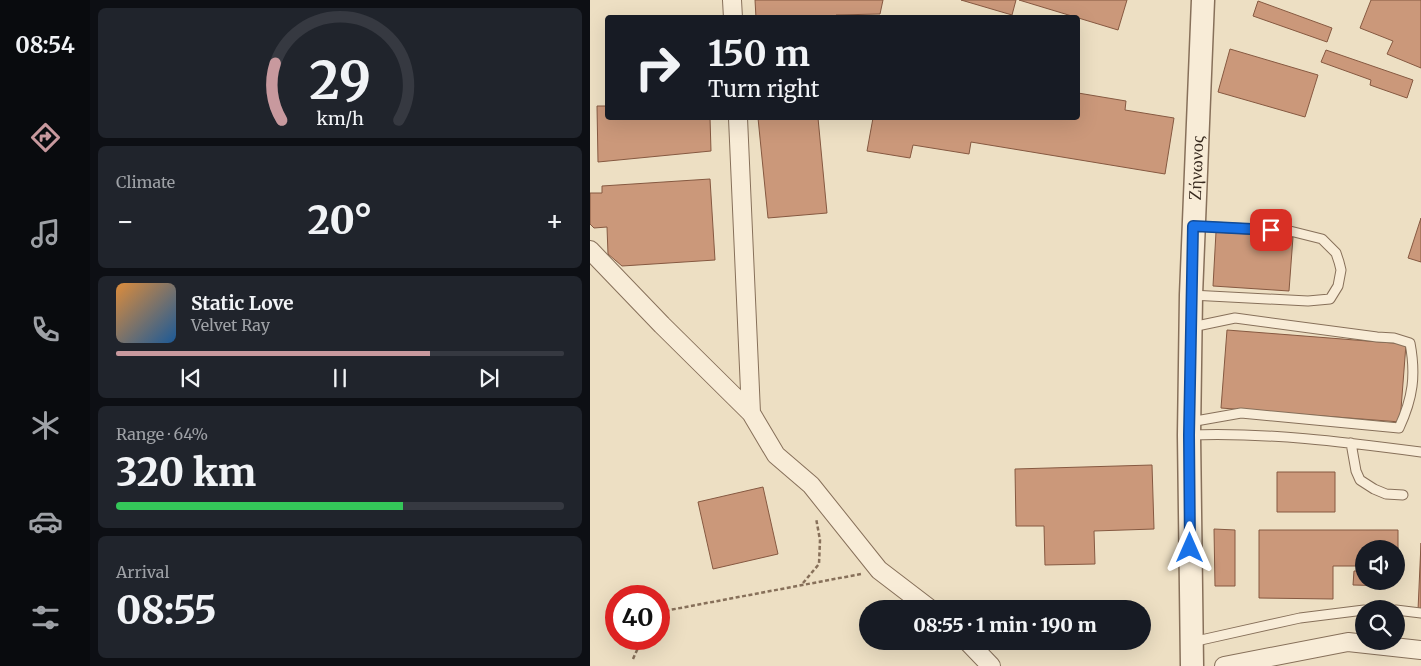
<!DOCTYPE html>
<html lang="en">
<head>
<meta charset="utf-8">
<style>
  body { margin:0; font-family:Merriweather,serif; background:#20242c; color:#f1f3f6; height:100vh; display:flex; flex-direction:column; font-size:19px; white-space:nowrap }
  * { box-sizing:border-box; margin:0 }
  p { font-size:16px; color:#9ea1a6 }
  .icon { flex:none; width:28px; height:28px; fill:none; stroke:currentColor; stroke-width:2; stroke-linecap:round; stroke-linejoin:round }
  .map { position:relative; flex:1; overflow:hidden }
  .details { display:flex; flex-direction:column; gap:8px; padding:8px; background:#0d0f14; width:500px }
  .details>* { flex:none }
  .guide { position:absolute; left:15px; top:15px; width:475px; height:105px; border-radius:5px; box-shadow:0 5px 20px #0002; background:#171b24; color:#f1f3f6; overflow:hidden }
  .fabs { position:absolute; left:765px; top:540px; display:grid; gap:10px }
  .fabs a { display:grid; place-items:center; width:50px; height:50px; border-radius:50%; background:#171b24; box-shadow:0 5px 20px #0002; font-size:25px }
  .speed { position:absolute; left:15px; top:585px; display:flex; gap:10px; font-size:25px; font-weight:700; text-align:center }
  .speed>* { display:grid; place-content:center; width:65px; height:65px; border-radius:50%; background:#171b24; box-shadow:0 5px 20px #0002; line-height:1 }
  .speed .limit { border:8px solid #d22; background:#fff; color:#111 }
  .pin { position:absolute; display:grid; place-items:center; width:42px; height:42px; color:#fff; margin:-21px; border-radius:10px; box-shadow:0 2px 8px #0006 }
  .me { position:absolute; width:55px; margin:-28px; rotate:0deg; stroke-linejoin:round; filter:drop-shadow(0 0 4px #0008) }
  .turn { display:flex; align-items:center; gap:18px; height:105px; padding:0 20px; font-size:22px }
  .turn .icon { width:65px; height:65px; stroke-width:2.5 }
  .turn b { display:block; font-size:35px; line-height:42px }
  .big { font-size:38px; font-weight:800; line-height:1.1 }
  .details .card { flex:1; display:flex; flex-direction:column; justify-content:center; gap:8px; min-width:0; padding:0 18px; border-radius:8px; background:#20242c }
  .details .dial { align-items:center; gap:0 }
  .dial svg { height:130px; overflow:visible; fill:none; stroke:#363941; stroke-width:7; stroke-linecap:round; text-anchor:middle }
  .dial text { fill:#f1f3f6; stroke:none }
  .song { display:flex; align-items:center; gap:15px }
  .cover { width:60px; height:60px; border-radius:8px; background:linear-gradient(135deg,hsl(30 70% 55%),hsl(210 70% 35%)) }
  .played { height:5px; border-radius:2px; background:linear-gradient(90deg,#c8999e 70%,#363941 70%) }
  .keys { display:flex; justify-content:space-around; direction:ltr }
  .heat { display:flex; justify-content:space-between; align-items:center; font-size:28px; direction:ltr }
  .charge { height:8px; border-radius:4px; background:linear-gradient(90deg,#34c759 64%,#363941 0) }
  .trip { position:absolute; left:269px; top:600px; width:292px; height:50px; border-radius:25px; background:#171b24; box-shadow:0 5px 20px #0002; font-weight:800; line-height:50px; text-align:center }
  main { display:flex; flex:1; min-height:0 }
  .dock { display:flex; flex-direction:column; width:90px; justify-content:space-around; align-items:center; background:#090b0e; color:#9ea1a6 }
  .dock .icon { width:35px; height:35px }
  .dock .active { color:#c8999e }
  .dock b { font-size:22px; color:#f1f3f6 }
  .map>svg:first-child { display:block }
</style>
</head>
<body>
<main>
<nav class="dock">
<b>08:54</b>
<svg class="icon active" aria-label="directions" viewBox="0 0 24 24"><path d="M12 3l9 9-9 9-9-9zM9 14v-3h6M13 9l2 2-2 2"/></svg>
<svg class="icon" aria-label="music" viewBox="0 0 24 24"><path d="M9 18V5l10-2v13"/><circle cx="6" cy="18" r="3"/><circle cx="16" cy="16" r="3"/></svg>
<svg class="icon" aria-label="phone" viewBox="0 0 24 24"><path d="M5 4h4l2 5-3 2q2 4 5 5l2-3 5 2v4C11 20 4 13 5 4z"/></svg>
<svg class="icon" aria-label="climate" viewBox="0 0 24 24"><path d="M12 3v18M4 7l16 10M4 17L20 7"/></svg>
<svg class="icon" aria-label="car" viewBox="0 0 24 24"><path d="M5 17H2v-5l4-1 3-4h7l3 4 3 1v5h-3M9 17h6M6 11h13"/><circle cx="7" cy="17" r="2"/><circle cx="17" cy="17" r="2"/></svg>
<svg class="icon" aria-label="filters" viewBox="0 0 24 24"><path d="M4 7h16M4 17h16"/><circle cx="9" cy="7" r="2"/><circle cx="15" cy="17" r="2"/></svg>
</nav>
<section class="details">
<div class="card dial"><svg viewBox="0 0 100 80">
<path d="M14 69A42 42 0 1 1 86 69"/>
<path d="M14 69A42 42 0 0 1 10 34" stroke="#c8999e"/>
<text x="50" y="56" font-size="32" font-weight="700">29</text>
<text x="50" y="72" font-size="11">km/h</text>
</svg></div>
<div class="card"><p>Climate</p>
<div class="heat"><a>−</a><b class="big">20°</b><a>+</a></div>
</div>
<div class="card">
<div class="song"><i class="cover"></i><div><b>Static Love</b><p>Velvet Ray</p></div></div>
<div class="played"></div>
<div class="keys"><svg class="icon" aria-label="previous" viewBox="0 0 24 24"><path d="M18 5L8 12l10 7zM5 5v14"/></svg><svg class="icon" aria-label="pause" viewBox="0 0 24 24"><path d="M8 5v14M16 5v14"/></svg><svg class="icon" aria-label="next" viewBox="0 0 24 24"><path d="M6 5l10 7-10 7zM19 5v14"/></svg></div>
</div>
<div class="card"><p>Range · 64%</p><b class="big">320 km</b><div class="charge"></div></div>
<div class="card"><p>Arrival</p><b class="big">08:55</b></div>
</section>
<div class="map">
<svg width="831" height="666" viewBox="0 0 831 666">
  <rect width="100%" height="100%" fill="#eddfc3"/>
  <!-- building -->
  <path fill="#cb987a" stroke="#865941" d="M165,0H293L290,14L246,15L245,18H166Z
    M371,0H426L422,15Z
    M429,0H537L528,30Z
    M781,0H831V68L797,54L803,41L770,28Z
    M668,1L742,28L737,42L663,16Z
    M640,49L728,75L715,117L628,92Z
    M736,50L823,80L817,98L780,85L781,80L731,62Z
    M488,93L536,101L535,110L584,118L575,174L381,142L379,154L323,145L320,158L277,151L283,118H488Z
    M7,106H18V118H120L121,151L8,162Z
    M168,118H228L237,213L178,218Z
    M120,179L125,260L32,266L18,254L17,227L4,228L0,224V193H12V186Z
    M831,218V262L818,258Z
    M626,232L703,237L699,291L623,286Z
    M637,330L816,344L810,422L631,408Z
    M562,465L564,529L504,531L505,564L455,565L454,526H426L425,469Z
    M687,472H745V512H687Z
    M173,487L188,554L123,569L108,502Z
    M624,529L645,530V586H625Z
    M669,530H808V566H806V549H774V566H743V599L669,598Z
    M831,543V610H828Z
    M764,571H774V581H802V586L763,585Z"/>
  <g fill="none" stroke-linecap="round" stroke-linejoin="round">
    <defs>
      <path id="service" d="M601,295L718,301L740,299L748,286L751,270L749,262L746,253L732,239L700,231L604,226
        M600,422L651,413L809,428C823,398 826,375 820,343L804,338L787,337L645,318L602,327
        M599,435C677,432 754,442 831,452
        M761,443L766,471L770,480L784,489L796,494L813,495
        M782,609H797
        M806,610L831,613
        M602,642L710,618L774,610"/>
      <path id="minor" d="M142,0L143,18
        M148,118L161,413
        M0,250L72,325L161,413L186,455L221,485L289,570L340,609
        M377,641L401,666
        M634,666L758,642L831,650"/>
      <g id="tertiary">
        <path id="s1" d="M602,666L599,435L601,295L613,0"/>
      </g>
    </defs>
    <!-- service casing -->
    <use href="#service" stroke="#87705a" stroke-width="11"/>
    <!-- minor casing -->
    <use href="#minor" stroke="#87705a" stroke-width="20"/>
    <!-- tertiary casing -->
    <use href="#tertiary" stroke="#87705a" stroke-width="25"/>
    <!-- path -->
    <path stroke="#87705a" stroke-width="2.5" stroke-dasharray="4 2.5" stroke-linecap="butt" d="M213,583L229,564L230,540L226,518
      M69,612L271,574
      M43,659L52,639"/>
    <!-- service -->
    <use href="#service" stroke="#f8ecd7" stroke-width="9"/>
    <!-- minor -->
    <use href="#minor" stroke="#f8ecd7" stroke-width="18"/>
    <!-- tertiary -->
    <use href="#tertiary" stroke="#f8ecd7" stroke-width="22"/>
  </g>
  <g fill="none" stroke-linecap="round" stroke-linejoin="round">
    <defs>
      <path id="route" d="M600,548L599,435L603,226L681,230"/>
    </defs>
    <!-- route casing -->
    <use href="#route" stroke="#114b97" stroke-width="12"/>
    <!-- route -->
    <use href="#route" stroke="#1a73e8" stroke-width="9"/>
  </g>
  <g text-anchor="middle" stroke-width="4.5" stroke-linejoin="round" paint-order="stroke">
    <!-- street labels -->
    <g font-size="18" fill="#37291e" stroke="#f5e9d3">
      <text dy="6" stroke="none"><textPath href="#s1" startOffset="498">Ζήνωνος</textPath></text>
    </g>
  </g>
</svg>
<div class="fabs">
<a><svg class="icon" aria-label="sound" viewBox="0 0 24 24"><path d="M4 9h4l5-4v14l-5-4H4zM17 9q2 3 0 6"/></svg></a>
<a><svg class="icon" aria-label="search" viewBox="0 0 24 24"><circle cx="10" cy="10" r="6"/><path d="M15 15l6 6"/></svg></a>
</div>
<div class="speed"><div class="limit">40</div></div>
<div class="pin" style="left:681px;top:230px;background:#d93025"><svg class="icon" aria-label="arrive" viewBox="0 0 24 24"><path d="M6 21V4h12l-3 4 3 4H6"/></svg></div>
<svg class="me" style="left:600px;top:548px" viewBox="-20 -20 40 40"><path d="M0-17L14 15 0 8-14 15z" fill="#1a73e8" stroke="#fff" stroke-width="4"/></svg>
<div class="trip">08:55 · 1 min · 190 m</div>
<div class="guide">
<div class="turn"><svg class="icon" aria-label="right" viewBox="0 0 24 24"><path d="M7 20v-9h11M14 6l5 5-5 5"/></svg><div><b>150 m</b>Turn right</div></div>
</div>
</div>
</main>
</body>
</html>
